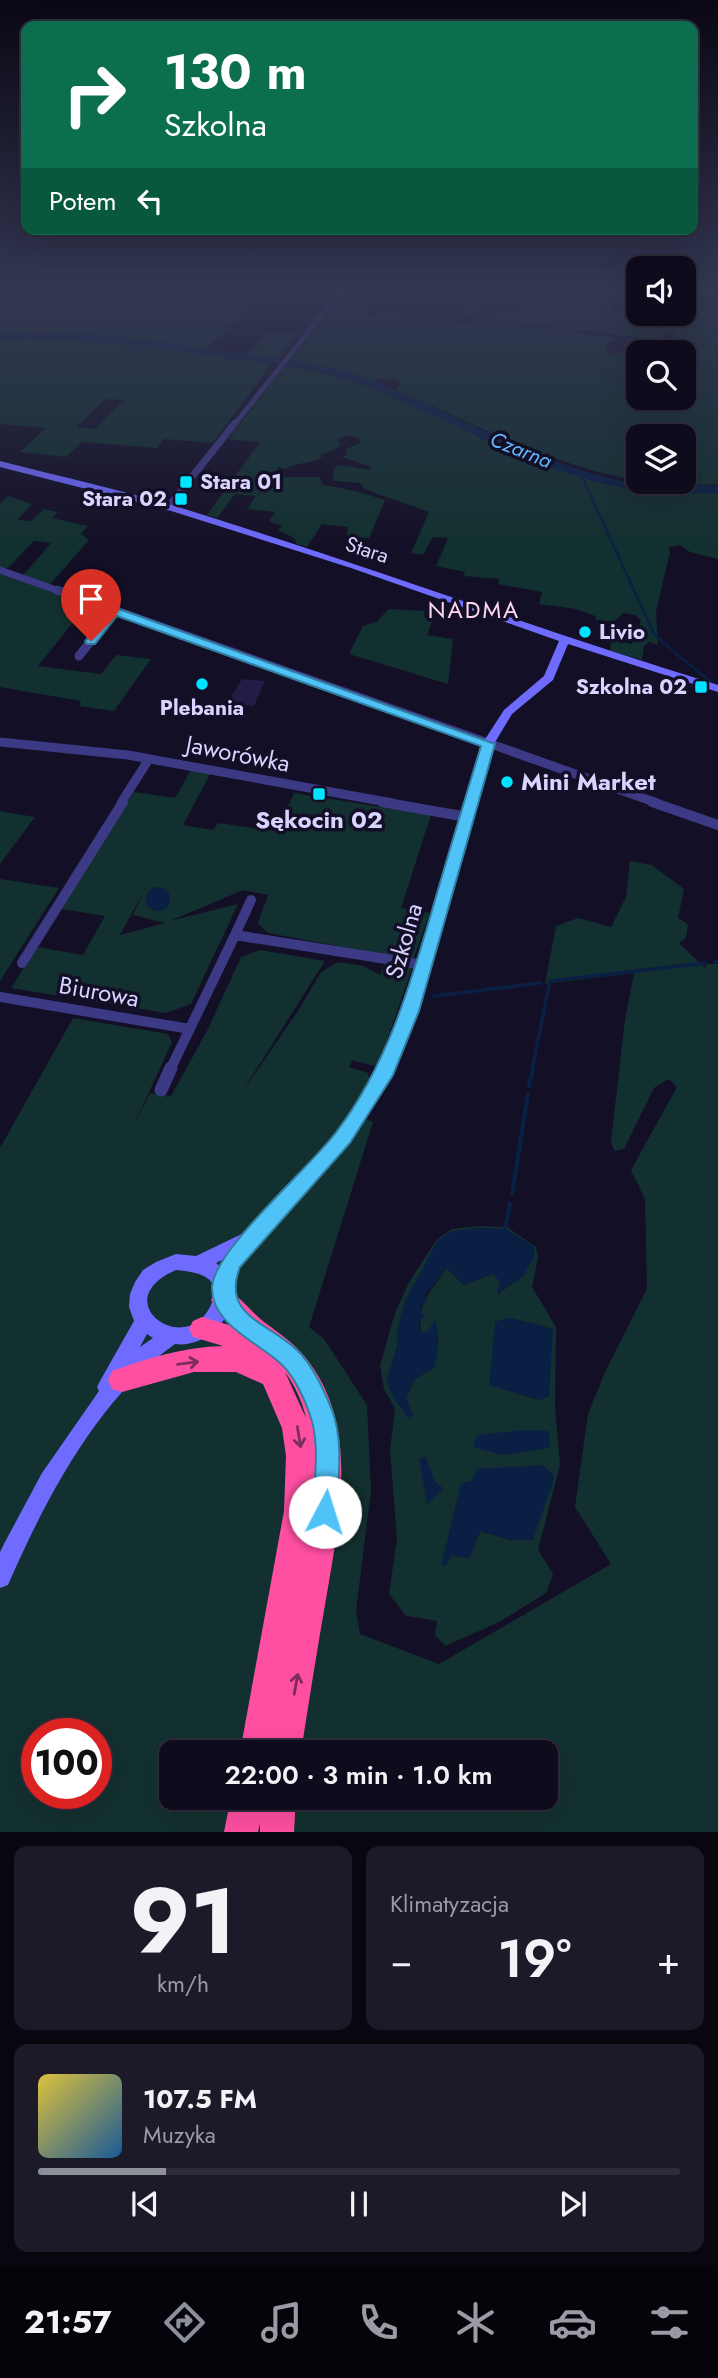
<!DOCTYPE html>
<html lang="pl">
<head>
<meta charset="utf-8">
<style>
  body { margin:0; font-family:Jost,sans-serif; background:#1c1929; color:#f1f3f6; height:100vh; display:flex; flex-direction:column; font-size:26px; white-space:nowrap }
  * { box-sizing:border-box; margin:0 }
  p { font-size:23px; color:#9b9ba3 }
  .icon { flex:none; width:38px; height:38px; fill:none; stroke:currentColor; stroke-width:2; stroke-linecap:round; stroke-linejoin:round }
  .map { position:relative; height:1832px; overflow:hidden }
  .drawer { display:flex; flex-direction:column; gap:14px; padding:14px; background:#08060f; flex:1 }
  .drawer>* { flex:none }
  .guide { position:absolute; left:21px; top:21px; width:677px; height:214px; border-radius:14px; box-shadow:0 7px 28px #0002,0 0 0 2px #2e2b3b; background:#0b6e4f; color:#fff; overflow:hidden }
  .tools { position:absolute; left:626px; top:256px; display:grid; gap:14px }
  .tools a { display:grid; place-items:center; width:70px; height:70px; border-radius:14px; background:#0e0b1c; box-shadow:0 7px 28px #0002,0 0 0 2px #2e2b3b; font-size:35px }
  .speed { position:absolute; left:21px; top:1718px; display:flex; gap:14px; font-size:35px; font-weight:700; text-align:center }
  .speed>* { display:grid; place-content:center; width:91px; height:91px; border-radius:50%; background:#0e0b1c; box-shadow:0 7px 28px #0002,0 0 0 2px #2e2b3b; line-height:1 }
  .speed .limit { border:10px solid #d22; background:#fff; color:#111 }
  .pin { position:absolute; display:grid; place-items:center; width:60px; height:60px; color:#fff; margin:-72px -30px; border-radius:50% 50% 50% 0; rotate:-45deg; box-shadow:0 0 7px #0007 }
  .pin .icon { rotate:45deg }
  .me { position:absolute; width:77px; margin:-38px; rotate:5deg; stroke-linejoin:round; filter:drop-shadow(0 0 5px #0008) }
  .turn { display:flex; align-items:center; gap:24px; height:147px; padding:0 28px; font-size:32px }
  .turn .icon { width:91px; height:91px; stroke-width:2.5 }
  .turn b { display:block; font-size:49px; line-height:60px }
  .then { display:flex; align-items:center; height:66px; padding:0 28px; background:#0003; gap:14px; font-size:26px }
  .big { font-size:52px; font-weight:600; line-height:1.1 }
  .drawer .tile { flex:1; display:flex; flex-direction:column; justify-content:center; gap:10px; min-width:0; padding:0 24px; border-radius:14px; background:#1c1929 }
  .drawer .dial { align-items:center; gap:0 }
  .dial b { font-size:91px; line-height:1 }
  .song { display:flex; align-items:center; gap:21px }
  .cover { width:84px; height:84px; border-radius:10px; background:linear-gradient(135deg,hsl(50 70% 55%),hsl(210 70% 35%)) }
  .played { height:7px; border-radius:4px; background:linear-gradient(90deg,#8c9099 20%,#2e2b3b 20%) }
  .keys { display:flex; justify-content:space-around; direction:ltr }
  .heat { display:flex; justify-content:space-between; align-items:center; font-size:38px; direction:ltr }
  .drawer .tiles { flex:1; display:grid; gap:14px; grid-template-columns:1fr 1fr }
  .tile:last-child { grid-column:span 2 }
  .trip { position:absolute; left:159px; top:1740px; width:399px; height:70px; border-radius:14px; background:#0e0b1c; box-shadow:0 7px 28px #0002,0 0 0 2px #2e2b3b; font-weight:600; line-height:70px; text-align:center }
  .tabs { display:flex; height:112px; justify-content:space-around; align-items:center; background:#06040b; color:#9b9ba3 }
  .tabs .icon { width:49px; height:49px }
  .tabs .current { color:#8c9099 }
  .tabs b { font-size:32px; color:#f1f3f6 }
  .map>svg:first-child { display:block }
</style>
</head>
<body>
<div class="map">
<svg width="718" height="1832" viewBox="0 0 718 1832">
  <rect width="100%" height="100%" fill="#130f26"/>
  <!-- green -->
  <path fill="#12302f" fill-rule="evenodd" d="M10,291H19L20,296H25L21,292L39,291L40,295L44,291H279L271,300H257L206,349C137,338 70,328 0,334V305L7,301L0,298Z
    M460,291H618L613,313H684V306L696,307L693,304L716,301L717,298L684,296V291H718V484C602,494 499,434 396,390L400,385L398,381L382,378L373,381L337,369L289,361L335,305L368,309L367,315L379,316L383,311L401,312L400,315L471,325L476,322L616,338L604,345L608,355L614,356L629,349L662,345L675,337V333L667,332L658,339H650L489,319L491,310L514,311L527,304L522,300L481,306L470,317L461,315L475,294ZM639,352H684V397H639ZM639,436H684V481H639Z
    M269,332L301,334L276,360L247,355Z
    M27,336L90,338L271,364L213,443L164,439L157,448L82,442L66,457L20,452L46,428L0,424V338ZM106,399L124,400L95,429L76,427Z
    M285,365C392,381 483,446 585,478C627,491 674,493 718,491V559L690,552L680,545L668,547L670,552L656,612L658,645L649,642L644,646L642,660L610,651L612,639L632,644V631L640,625L641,620L635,615L623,613L614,622L596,620L595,616L576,609L539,604L542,592L498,584L499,579L464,576L465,572L436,566L448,538L433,537L423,555L411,553L429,512L364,489L361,483L333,481L334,468L339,465L369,470L372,467L342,457L347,454L346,449L360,443L358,438L349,435L337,439L341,446L321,455V458C309,464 297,462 285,469L279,467L275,472L286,477H319L323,485C345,488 364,493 385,500L369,538L347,536L348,527L322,524L307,547L297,544L294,538L278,530L282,526L269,521L275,512L247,509L256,496L235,494L217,518L207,515L260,442L228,439Z
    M8,496L32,504L17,520L31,521L44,509L57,512L53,518L88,526L81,534L89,540L46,589L87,605L38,666L101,674L116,655L151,659L114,711L79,706L81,701L0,687V572L20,579L51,543L34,541L8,568H0V504Z
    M389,609L425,611L424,617L433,620L427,635L453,639L448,684L349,654L363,626L376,622Z
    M191,770L210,774L183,825L213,830L218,823L276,831L294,793L431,815L401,908L430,913L413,960L268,933L258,923L268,895L243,890L170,921L238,904L191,1004L166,1013L11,988L37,947L83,955L105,916L61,909L134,792L175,798ZM143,893L133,915L165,923L120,935Z
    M0,811L35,817L0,864Z
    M630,861L652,865L684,889L678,918L688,924L686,938L679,943L705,968L706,964H718V1832H0V1148L73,1018L168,1034L172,1042L133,1127L150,1093L171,1096L207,1031L241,957L260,950L325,961L240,1095L300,1008L321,972L338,962L363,966L380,975L385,962L413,966L379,1063L374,1066L352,1060L349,1067L368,1073L370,1080L349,1113L373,1122L309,1327L324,1339L367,1405L371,1490L356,1610L360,1634L439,1664L611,1564L575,1507L588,1414L605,1372L647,1289L645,1199L631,1170L677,1087L669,1079L654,1088L624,1149L614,1151L611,1141L625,1020L634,973L545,984L556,926L578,918L611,927L626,897ZM37,1734H96V1794H37ZM172,1752H546V1797H172Z
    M0,879L59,888L0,981Z
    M478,1226L507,1227L536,1247L538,1258L532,1287L556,1327L555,1407L560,1465L538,1550L553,1574L546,1593L499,1622L445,1646L435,1635L437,1621L406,1616L389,1594L397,1539L390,1450L395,1408L384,1389L380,1366L394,1316L408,1284L437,1239L452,1229ZM478,1228L505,1229L533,1246L523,1276L498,1294L500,1280L492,1274L464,1285L447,1268C431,1290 417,1303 421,1333L427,1332L434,1367L414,1380L406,1398L412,1415L402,1409L387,1381L398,1344L397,1331L405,1301ZM510,1318L553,1329L540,1400L519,1394L495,1322ZM543,1465L512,1540L480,1531L469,1558L452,1555Z"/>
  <!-- water -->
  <path fill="#0a1f44" d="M146 899a12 12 0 1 1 24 0a12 12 0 1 1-24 0Z
    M478,1228L505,1229L533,1246L535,1256L523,1276L497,1294L500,1281L492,1274L464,1285L447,1268L426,1293L427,1301L420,1308L424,1316L419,1321L421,1333L427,1332L435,1321C441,1337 438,1350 434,1367L414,1380L406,1398L413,1415L409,1419L392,1396L387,1381L398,1344L397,1331L405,1301L438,1240L452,1231Z
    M511,1318L553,1329L549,1396L540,1400L489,1385L495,1322Z
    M524,1430L549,1431L550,1448L502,1455L473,1447L477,1435Z
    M426,1457L435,1482L444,1489L427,1504L419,1458Z
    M543,1465L555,1476L533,1540H512L480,1531L469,1558L452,1555L446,1565L441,1566L461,1483L471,1481L478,1469Z"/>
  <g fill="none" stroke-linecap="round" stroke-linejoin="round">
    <!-- stream-far3 -->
    <path stroke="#0a1f44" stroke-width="2" d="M336,302L430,314
      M435,315L579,332L718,316
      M324,317L329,311
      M274,362L316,316"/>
    <!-- stream-far2 -->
    <path stroke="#0a1f44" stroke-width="2.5" d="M583,479L654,634L672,650
      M674,652L712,683"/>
    <!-- stream-far1 -->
    <path stroke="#0a1f44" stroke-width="3.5" d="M715,962H718
      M434,996L540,983
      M532,1070L550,981L705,963"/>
    <!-- stream -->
    <path stroke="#0a1f44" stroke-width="4.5" d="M529,1086L533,1068
      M512,1194L528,1094
      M505,1229L510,1204"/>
    <!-- river -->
    <path fill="#0a1f44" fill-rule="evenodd" d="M60,333C121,336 182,345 244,354C280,359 318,362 353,374C444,405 527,462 623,481C655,487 686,486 718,485V493C686,493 655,494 623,488C525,470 440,412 347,379C312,366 274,364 238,359C158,348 80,336 0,340V334Z"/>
  </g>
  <!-- building -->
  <path fill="#241b47" d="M242,679L265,681L254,706L227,703Z"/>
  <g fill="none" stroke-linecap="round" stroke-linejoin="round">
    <!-- street-far4 -->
    <path stroke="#3d3a85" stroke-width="5" d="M234,425L341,291"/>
    <!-- street-far3 -->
    <path stroke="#3d3a85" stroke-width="7" d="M168,507L235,423
      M0,570L62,592"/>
    <!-- street-far2 -->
    <path stroke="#3d3a85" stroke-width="9" d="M57,590L657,803
      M79,656L115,611
      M0,742L128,755L392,803
      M121,803L149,759"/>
    <!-- street-far1 -->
    <path stroke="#3d3a85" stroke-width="10" d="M382,802L467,817
      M652,802L718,825
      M235,935L251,900
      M22,963L123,802
      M0,997L190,1029
      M170,1070L235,935L424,965"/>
    <!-- street -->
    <path stroke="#3d3a85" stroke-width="13" d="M161,1090L171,1068"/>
    <!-- secondary -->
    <path fill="#6f6bff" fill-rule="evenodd" d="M0,461C58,476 117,489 175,506C357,562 536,629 718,685V692L568,644L553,680L512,714L494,744L424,992L392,1075L349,1143L239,1266C233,1283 235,1290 231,1305C225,1327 199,1348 175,1344C98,1398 45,1500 8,1585L0,1588V1552L5,1542L42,1473L99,1391L97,1387L100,1381L134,1321L129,1307L130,1294L135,1282L143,1270L156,1262L176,1254L196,1256L250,1230L337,1133L377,1073L410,992L482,744L504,710L544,676L559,641L351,568L165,509L0,467ZM224,1259L221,1267L216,1263ZM176,1270C199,1272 225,1277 210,1307C185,1358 105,1301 176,1270ZM147,1334L153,1338L140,1347Z"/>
    <!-- highway -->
    <path fill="#ff4fa3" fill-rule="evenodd" d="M224,1289C239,1294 251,1312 264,1322C279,1333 294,1343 305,1357C361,1425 339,1521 326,1599C317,1650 309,1701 301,1752H240L284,1511L286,1456L282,1428L263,1384L236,1372H194L122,1392L112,1389L108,1380L112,1371C148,1358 184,1347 223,1346L193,1337L189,1329L193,1321L202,1317L229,1325L211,1300L215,1292ZM285,1372C295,1386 302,1401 306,1418Z
      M231,1797H296L294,1832H260V1823L258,1832H224Z"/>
  </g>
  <!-- one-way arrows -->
  <defs><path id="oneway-shaft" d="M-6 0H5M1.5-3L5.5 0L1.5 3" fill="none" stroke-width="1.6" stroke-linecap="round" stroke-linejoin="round" transform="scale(1.75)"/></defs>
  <g stroke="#7d2c5e">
    <use href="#oneway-shaft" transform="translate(188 1363) rotate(-8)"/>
    <use href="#oneway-shaft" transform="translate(299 1437) rotate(81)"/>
    <use href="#oneway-shaft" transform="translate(296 1684) rotate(-80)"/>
  </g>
  <!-- sky -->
  <linearGradient id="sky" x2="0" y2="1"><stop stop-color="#0a0815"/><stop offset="0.53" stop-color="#333752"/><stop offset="1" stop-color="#333752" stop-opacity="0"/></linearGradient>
  <rect width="718" height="548" fill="url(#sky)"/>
  <!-- route -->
  <path fill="#4fc3f7" stroke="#337fa1" stroke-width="2" d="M111,609H119L495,744L419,1011L393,1075L350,1143L240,1267C221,1316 268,1322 297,1350C312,1364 324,1390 332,1410C344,1442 338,1479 337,1512L334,1521L325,1524L316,1521L313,1512C314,1481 321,1443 309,1412C303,1396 293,1374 280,1363C256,1341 211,1324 212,1287C214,1249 312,1166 337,1131C386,1066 408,992 431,914C447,858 464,802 481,746L117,616L95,644H87L85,641Z"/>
  <!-- markers -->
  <g fill="#00e5ff" stroke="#130f26" stroke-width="2.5">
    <rect x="179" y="475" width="14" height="14" rx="3.5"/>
    <rect x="174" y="492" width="14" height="14" rx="3.5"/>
    <circle cx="585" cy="632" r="7"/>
    <circle cx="202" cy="684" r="7"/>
    <rect x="694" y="680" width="14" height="14" rx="3.5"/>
    <circle cx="507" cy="782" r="7"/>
    <rect x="312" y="787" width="14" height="14" rx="3.5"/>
  </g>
  <g text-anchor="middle" stroke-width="7" stroke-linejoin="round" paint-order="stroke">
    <!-- far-water labels -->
    <g font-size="21" font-style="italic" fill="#62b6ff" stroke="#130f26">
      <text transform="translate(521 450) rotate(22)" y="7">Czarna</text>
    </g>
    <!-- far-poi labels -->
    <g font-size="21" font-weight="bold" fill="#d9d4ff" stroke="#130f26" text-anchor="start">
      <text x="200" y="489">Stara 01</text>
      <text x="167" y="506" text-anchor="end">Stara 02</text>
      <text x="599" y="639">Livio</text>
      <text x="687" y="694" text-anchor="end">Szkolna 02</text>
      <text x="202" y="715" text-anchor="middle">Plebania</text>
    </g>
    <!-- far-street labels -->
    <g font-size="21" fill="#d9d4ff" stroke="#130f26">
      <text transform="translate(367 550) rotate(18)" y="7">Stara</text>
    </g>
    <!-- far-quarter labels -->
    <g font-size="23" letter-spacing="2" fill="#ffd6f0" stroke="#130f26">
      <text x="474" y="618">NADMA</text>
    </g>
    <!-- street labels -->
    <g font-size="24" fill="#d9d4ff" stroke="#130f26">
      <text transform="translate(238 754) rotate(11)" y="8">Jaworówka</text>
      <text transform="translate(404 941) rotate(-74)" y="8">Szkolna</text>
      <text transform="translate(99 992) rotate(10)" y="8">Biurowa</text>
    </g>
    <!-- poi labels -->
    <g font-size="24" font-weight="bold" fill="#d9d4ff" stroke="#130f26" text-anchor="start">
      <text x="521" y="790">Mini Market</text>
      <text x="319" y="828" text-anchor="middle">Sękocin 02</text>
    </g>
  </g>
</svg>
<div class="tools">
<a><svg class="icon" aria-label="sound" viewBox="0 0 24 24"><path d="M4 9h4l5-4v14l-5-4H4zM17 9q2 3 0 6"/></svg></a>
<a><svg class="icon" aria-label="search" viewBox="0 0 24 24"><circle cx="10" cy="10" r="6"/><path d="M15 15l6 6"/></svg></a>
<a><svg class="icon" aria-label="layers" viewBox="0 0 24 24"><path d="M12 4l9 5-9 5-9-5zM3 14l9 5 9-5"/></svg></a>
</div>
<div class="speed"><div class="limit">100</div></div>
<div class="pin" style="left:91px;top:641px;background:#d93025"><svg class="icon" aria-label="arrive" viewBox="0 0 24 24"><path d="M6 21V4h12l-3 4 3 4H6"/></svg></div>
<svg class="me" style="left:325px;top:1512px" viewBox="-20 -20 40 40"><circle r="19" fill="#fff"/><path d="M0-13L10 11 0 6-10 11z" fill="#4fc3f7"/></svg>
<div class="trip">22:00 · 3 min · 1.0 km</div>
<div class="guide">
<div class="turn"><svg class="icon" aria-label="right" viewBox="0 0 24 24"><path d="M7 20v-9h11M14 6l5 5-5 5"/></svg><div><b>130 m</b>Szkolna</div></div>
<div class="then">Potem<svg class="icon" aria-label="left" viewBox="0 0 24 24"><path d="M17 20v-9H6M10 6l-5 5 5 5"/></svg></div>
</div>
</div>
<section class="drawer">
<div class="tiles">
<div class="tile dial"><b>91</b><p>km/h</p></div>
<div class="tile"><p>Klimatyzacja</p>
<div class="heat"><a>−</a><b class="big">19°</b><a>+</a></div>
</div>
<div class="tile">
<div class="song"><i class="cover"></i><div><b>107.5 FM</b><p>Muzyka</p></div></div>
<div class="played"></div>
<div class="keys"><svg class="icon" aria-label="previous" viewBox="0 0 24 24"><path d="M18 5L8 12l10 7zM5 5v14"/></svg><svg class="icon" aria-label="pause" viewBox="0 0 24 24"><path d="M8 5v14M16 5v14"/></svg><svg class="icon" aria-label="next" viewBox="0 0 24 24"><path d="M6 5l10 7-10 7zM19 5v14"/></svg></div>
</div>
</div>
</section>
<nav class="tabs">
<b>21:57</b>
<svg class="icon current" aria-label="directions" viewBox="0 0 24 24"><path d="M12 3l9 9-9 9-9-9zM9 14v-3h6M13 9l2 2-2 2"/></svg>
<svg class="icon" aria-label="music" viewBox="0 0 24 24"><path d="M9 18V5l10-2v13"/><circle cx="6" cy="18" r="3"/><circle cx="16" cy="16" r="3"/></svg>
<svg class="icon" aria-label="phone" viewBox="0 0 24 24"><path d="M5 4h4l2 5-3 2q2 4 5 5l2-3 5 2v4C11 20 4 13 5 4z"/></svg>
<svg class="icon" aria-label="climate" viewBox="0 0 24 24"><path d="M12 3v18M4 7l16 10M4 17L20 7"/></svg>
<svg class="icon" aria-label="car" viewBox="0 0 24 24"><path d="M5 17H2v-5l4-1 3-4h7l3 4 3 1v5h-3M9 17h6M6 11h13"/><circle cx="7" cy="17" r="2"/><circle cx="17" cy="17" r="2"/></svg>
<svg class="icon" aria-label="filters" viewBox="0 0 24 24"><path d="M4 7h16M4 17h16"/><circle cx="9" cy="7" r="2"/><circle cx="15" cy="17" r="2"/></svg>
</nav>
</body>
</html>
